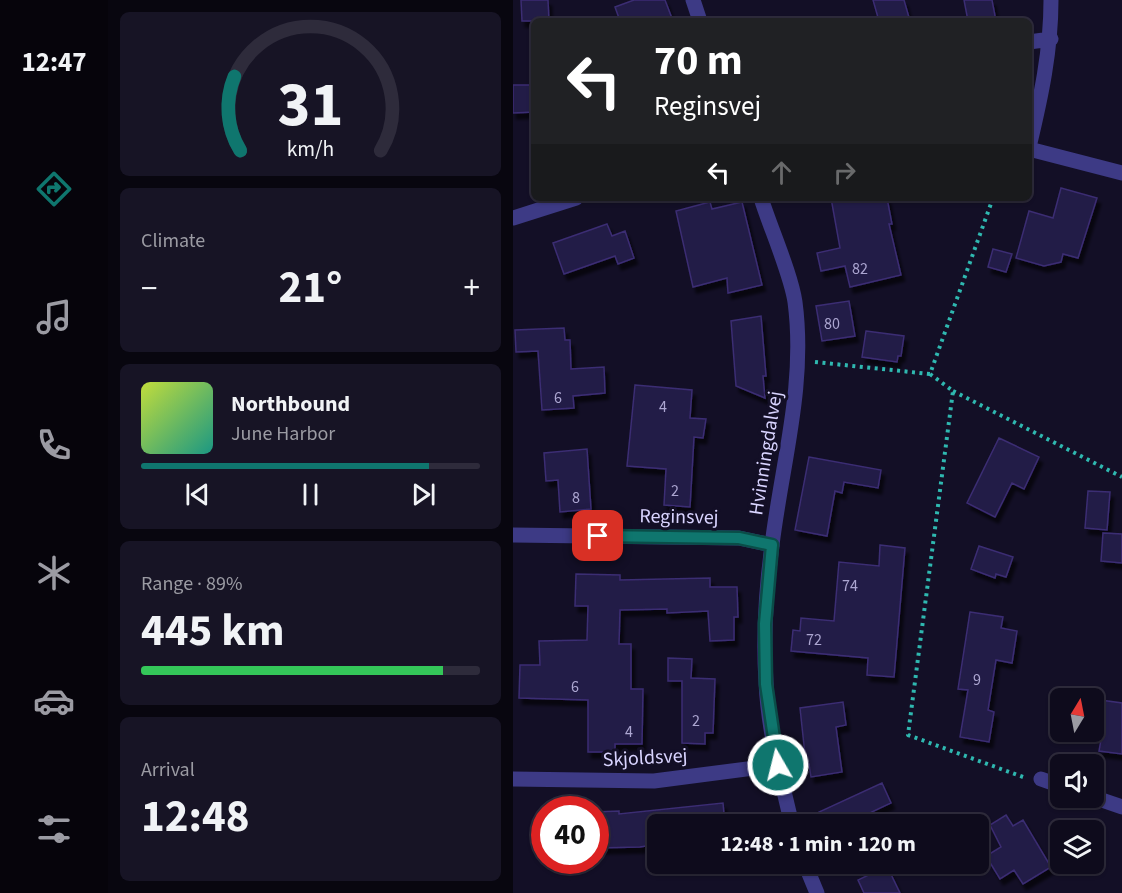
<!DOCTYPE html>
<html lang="en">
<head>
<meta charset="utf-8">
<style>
  body { margin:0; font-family:"Source Sans 3",sans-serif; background:#171425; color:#f1f3f6; height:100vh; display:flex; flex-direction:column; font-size:22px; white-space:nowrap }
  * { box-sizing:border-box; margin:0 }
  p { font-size:20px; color:#9b9ba3 }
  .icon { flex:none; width:33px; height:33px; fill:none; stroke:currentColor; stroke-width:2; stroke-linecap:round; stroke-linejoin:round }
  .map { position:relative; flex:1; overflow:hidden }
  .panel { display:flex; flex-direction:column; gap:12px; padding:12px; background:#08060f; width:405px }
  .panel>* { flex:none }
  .top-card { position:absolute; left:18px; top:18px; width:501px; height:183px; border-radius:9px; box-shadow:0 2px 4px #0004,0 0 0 2px #2e2b3b; background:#202124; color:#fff; overflow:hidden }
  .needle { width:39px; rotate:10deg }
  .controls { position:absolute; left:537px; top:688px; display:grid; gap:12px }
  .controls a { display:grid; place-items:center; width:54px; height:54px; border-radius:9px; background:#0e0b1c; box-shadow:0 2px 4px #0004,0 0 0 2px #2e2b3b; font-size:30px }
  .speed { position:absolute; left:18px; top:796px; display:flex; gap:12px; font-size:30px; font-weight:700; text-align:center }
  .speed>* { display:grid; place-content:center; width:78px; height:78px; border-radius:50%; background:#0e0b1c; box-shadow:0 2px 4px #0004,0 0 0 2px #2e2b3b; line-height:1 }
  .speed .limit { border:9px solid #d22; background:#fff; color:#111 }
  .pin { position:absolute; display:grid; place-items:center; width:51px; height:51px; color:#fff; margin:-26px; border-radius:12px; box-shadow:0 3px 9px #0006 }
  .me { position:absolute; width:66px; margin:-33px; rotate:352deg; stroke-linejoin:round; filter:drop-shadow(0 0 4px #0008) }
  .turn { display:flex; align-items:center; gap:21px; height:126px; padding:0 24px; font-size:27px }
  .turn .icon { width:78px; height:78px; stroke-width:2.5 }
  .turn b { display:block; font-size:42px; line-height:51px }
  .lanes { display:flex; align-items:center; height:57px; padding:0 24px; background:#0003; justify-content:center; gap:30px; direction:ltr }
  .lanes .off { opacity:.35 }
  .big { font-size:45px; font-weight:700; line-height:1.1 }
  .panel .tile { flex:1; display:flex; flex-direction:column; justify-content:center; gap:9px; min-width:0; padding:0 21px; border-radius:9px; background:#171425 }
  .panel .dial { align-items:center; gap:0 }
  .dial svg { height:156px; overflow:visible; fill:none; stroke:#2e2b3b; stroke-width:7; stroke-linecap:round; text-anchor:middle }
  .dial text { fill:#f1f3f6; stroke:none }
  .song { display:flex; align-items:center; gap:18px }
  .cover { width:72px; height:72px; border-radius:9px; background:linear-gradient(135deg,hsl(70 70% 55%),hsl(170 70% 35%)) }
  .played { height:6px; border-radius:3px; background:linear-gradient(90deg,#0f766e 85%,#2e2b3b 85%) }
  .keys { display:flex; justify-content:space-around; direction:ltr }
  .heat { display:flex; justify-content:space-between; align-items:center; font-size:33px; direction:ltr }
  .charge { height:9px; border-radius:4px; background:linear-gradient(90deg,#34c759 89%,#2e2b3b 0) }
  .trip { position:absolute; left:134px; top:814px; width:342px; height:60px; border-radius:9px; background:#0e0b1c; box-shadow:0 2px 4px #0004,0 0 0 2px #2e2b3b; font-weight:700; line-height:60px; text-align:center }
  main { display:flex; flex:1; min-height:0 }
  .tabs { display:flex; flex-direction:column; width:108px; justify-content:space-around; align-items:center; background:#06040b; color:#9b9ba3 }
  .tabs .icon { width:42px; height:42px }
  .tabs .on { color:#0f766e }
  .tabs b { font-size:27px; color:#f1f3f6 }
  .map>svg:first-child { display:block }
</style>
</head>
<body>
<main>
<nav class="tabs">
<b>12:47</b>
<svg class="icon on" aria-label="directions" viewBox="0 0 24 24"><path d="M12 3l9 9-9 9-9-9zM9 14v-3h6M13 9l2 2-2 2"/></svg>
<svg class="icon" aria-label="music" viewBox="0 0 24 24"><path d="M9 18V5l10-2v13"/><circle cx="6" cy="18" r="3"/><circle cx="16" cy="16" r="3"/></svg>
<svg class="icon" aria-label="phone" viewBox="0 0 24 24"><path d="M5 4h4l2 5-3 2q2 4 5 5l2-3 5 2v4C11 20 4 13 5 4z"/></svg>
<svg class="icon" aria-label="climate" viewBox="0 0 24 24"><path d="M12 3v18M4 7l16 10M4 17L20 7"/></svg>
<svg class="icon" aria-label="car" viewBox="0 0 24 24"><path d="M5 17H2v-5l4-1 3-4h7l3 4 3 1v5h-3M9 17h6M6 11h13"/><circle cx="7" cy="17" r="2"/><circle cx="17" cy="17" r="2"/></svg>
<svg class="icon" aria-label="filters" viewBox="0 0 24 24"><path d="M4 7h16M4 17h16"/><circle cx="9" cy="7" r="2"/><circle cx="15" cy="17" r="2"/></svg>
</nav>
<section class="panel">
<div class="tile dial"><svg viewBox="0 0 100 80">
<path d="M14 69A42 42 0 1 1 86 69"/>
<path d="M14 69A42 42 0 0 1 11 31" stroke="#0f766e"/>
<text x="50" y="56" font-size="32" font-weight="700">31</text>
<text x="50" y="72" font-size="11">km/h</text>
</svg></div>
<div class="tile"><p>Climate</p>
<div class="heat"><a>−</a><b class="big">21°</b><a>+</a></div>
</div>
<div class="tile">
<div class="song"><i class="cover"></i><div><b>Northbound</b><p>June Harbor</p></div></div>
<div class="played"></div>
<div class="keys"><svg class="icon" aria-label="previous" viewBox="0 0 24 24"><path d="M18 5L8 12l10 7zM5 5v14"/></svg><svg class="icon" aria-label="pause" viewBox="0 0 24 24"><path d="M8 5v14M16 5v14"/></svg><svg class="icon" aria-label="next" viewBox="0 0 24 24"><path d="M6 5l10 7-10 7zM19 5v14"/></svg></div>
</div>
<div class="tile"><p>Range · 89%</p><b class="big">445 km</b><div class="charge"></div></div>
<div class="tile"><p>Arrival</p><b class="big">12:48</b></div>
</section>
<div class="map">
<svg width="609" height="893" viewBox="0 0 609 893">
  <defs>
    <filter id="shadow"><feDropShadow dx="3.5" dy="6" stdDeviation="1.5" flood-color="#0009"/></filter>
  </defs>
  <rect width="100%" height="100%" fill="#130f26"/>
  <!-- building -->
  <path fill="#241b47" stroke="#3b2d73" stroke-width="1.5" filter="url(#shadow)" d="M8,0H35L36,21H9Z
    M121,0H152L160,21H107L102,7Z
    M360,0H391L397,21H366Z
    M451,0H479L483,21H455Z
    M0,85H21V112L0,113Z
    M548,188L584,198L565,258L550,254L548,262L531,266L503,258L516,211L540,218Z
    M318,198H374L379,224H376L388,275L337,287L332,266L308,271L304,253L327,248Z
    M197,202L199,209L229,202L249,285L215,293L214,278L180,287L163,211Z
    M94,224L99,236L112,231L121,258L105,264L102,256L51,274L40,243Z
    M480,249L499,254L493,272L475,267Z
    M336,301L342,336L309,341L303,306Z
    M248,316L253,376H250L252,398L223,386L218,321Z
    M51,328L52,340H57L58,369L91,367L92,393L60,396L61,408L29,410L25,351L3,352L2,330Z
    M353,331L391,336L388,356H385L384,362L349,357Z
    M122,385L179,390L177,418L193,419L190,438L181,437L177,507L151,505L153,469L114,466Z
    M486,438L526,457L511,489L499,483L482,517L454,503Z
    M74,449L78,509L47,512L45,480L33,481L31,453Z
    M296,457L368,470L365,488L331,482L329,493L322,491L314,536L282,530Z
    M575,491L597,492L594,530L572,528Z
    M590,533L609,534V563L588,561Z
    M367,545L392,548L381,677L354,675L355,658L278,651L280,630L287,631L288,618L321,621L326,562L366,566Z
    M466,546L500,557L493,577L483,574L482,578L458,569Z
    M63,574L107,575V580L197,578V587H224L225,617H221V640L197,641L195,611L154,613V609L107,610L106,644H118V689H130L129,744H102V752H75V700L6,698L7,665H27L26,641L74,640L75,606H62Z
    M457,612L490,617L488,628L504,631L499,663L483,660L475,710L481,712L476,742L447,737L455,690L445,689Z
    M155,658L179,659L178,678L202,679L200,733H192V744L169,743V681H155Z
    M580,699L609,703V754L586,751L590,728L580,726Z
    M330,702L333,725L323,727L329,772L298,777L296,764H293L287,708Z
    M369,783L378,803L348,817L352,825H312L306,812Z
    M210,803L212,825H144V844L127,847L82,848V812L106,811V814Z
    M493,815L500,826L510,820L538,867L510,884L501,870L487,879L473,856L488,847L477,825Z
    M374,866L387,893H351L345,880Z"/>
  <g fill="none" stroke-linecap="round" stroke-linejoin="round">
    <!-- path -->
    <path stroke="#2fb8b0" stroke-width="4" stroke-dasharray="3 4.5" stroke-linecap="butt" d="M302,362L417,374L480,198
      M417,374L440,391L395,735L510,777
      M440,391L609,477"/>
    <!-- minor -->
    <path stroke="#3d3a85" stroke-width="15" d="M516,42L538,39
      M516,147C528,97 538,51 538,0
      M516,149L609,173
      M0,218L63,198
      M0,535L226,538L259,545
      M0,779L141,781L265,765
      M528,779L548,786
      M580,797L609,807"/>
    <!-- tertiary -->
    <path stroke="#3d3a85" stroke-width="15" d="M180,0L187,21
      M248,198C257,227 278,274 282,302C293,385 269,463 259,545C253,590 250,636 253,682C255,730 268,778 279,825
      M292,864L304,893"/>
  </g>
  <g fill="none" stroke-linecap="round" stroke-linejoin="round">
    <defs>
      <path id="route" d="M85,536L226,538L259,545L252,624L253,684L265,765"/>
    </defs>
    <!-- route casing -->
    <use href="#route" stroke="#0a4d48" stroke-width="15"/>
    <!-- route -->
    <use href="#route" stroke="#0f766e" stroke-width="10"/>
  </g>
  <g text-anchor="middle" stroke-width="6" stroke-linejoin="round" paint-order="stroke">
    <!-- number labels -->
    <g font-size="16" fill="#aca6d1">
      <text x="347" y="274">82</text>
      <text x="319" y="329">80</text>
      <text x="45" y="403">6</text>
      <text x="150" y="412">4</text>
      <text x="162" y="496">2</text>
      <text x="63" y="503">8</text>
      <text x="337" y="591">74</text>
      <text x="301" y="645">72</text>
      <text x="464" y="685">9</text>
      <text x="62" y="692">6</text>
      <text x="183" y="726">2</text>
      <text x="116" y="737">4</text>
    </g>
    <!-- street labels -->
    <g font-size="20" fill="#d9d4ff" stroke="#130f26">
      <text transform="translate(252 453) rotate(-81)" y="7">Hvinningdalvej</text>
      <text transform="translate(166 516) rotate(1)" y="7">Reginsvej</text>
      <text transform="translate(132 757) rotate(-3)" y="7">Skjoldsvej</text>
    </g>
  </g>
</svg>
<div class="controls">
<a><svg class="needle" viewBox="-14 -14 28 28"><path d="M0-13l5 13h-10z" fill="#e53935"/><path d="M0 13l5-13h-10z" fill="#9b9ba3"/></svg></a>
<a><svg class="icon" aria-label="sound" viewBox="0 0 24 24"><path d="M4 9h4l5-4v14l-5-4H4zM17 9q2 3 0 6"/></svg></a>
<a><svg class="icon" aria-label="layers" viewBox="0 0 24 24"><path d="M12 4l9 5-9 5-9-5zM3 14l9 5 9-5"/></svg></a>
</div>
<div class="speed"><div class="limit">40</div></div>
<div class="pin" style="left:85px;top:536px;background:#d93025"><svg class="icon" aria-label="arrive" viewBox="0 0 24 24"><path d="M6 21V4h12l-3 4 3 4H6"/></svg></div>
<svg class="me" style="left:265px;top:765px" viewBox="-20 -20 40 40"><circle r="17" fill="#0f766e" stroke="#fff" stroke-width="3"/><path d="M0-11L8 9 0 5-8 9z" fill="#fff"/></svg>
<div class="trip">12:48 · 1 min · 120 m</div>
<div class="top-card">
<div class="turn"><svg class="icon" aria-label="left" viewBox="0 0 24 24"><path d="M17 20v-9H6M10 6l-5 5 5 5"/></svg><div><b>70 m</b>Reginsvej</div></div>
<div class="lanes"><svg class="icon" aria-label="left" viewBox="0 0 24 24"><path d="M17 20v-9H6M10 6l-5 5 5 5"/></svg><svg class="icon off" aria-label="ahead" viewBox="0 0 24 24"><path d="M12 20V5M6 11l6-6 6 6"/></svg><svg class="icon off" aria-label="right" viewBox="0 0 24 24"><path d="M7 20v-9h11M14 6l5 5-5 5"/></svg></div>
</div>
</div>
</main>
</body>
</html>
